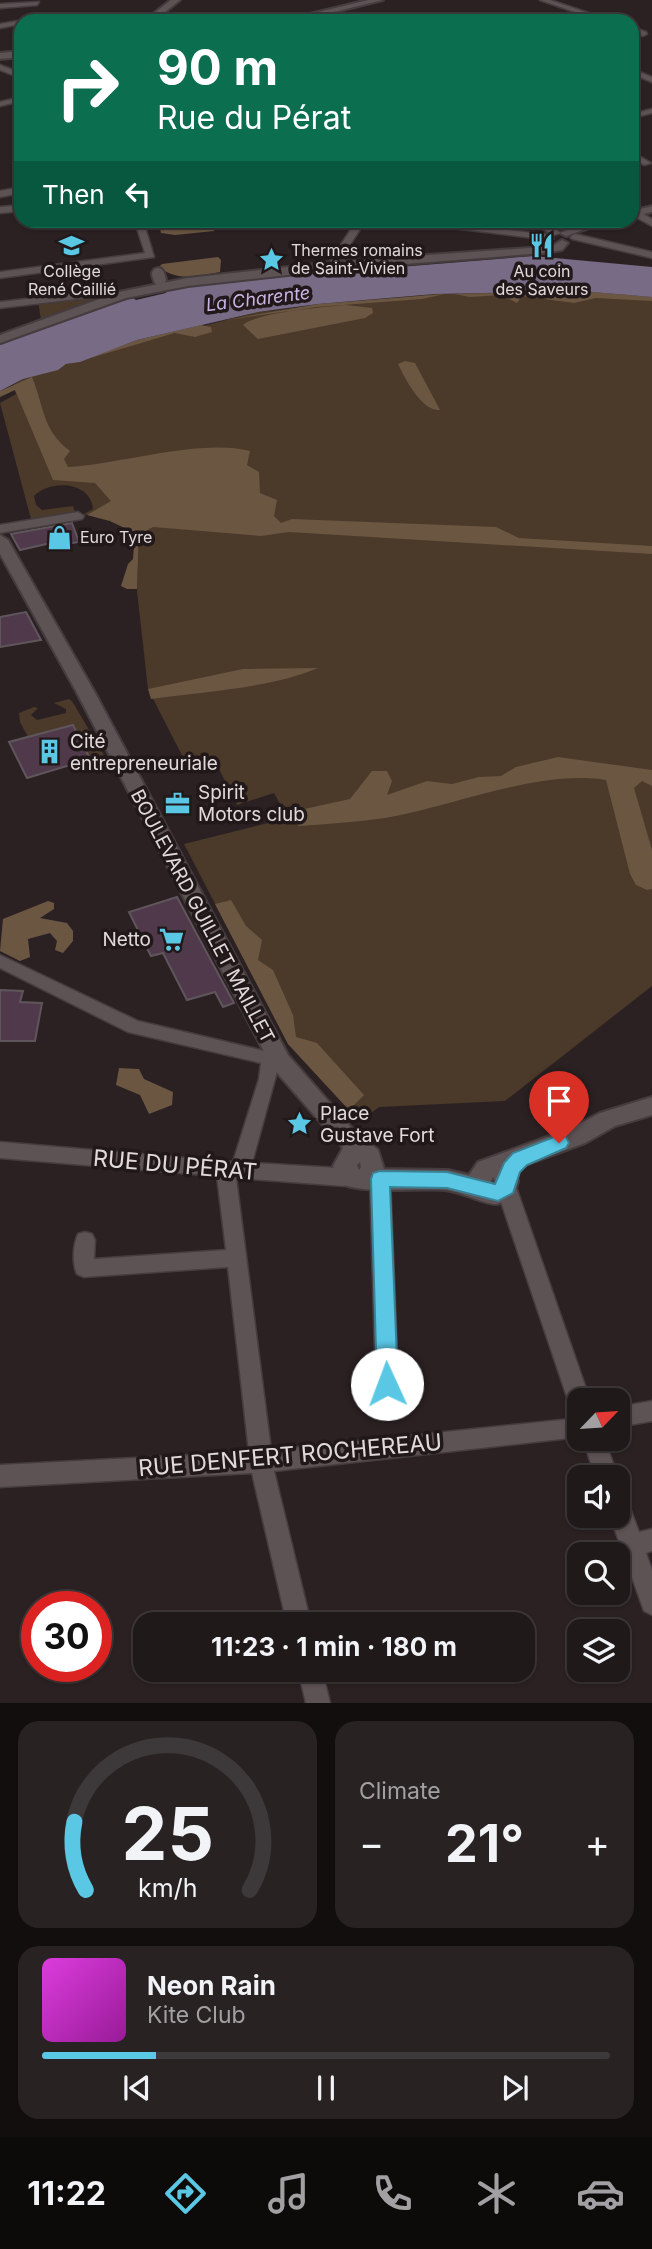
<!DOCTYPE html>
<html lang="en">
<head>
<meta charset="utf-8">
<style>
  body { margin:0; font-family:Inter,sans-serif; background:#282223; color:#f1f3f6; height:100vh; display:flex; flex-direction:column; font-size:26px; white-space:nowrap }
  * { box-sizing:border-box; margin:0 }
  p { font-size:23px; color:#a2a0a2 }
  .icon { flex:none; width:38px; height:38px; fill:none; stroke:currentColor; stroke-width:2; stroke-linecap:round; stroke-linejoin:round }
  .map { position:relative; height:1703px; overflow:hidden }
  .details { display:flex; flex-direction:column; gap:18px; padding:18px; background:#120e0e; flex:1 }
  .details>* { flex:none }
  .top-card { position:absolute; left:14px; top:14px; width:625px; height:214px; border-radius:21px; box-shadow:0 2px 5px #0004,0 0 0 2px #3d3839; background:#0b6e4f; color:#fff; overflow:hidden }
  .needle { width:46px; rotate:65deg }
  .controls { position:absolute; left:567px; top:1388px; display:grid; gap:14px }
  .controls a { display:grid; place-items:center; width:63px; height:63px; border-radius:14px; background:#20191a; box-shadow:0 2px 5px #0004,0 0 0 2px #3d3839; font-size:35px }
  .speed { position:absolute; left:21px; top:1591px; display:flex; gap:14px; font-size:35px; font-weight:700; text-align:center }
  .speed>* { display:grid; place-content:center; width:91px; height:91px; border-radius:50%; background:#20191a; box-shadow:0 2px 5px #0004,0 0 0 2px #3d3839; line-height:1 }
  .speed .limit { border:10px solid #d22; background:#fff; color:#111 }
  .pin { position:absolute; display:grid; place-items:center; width:60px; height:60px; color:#fff; margin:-72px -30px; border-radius:50% 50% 50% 0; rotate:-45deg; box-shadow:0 0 7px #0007 }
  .pin .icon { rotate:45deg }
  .me { position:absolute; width:77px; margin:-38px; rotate:358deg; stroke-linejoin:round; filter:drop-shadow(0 0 5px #0008) }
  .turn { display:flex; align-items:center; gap:24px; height:147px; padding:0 28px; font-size:32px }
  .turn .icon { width:91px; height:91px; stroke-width:2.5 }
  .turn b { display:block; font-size:49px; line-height:60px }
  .then { display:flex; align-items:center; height:66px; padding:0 28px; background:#0003; gap:14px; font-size:26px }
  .big { font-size:52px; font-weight:700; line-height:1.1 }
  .details .tile { flex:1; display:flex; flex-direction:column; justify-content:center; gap:10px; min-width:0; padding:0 24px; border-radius:21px; background:#282223 }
  .details .dial { align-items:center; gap:0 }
  .dial svg { height:182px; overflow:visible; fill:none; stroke:#3d3839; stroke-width:7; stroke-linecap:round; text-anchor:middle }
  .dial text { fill:#f1f3f6; stroke:none }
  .song { display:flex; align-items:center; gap:21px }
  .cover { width:84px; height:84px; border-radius:10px; background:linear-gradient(135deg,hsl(300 70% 55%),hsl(300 70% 35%)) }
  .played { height:7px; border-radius:4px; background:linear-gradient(90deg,#5ac8e5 20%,#3d3839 20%) }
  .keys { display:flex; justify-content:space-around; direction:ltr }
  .heat { display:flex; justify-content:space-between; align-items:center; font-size:38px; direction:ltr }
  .details .tiles { flex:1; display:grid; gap:18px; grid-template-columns:1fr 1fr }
  .tile:last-child { grid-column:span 2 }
  .trip { position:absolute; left:133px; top:1612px; width:402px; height:70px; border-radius:21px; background:#20191a; box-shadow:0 2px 5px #0004,0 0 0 2px #3d3839; font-weight:700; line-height:70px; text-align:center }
  .dock { display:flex; height:112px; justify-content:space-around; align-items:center; background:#0d0a0a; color:#a2a0a2 }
  .dock .icon { width:49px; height:49px }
  .dock .active { color:#5ac8e5 }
  .dock b { font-size:32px; color:#f1f3f6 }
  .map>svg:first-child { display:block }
</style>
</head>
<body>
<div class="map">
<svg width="652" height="1703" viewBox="0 0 652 1703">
  <rect width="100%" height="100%" fill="#2b2123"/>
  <!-- green -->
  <path fill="#4b3929" d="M580,291L652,297V986L505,1101L379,1107L360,1122L288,1044L184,844L288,818L274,793L237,805L218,767L191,773L148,689L137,591L139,535L110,521L84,514L93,509C91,481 50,479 34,496L36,505L42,510L73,506L75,512L31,519L0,403L16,394L13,385L23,379L108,350L258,312L435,294Z
    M91,296L96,301L41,320L38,301Z
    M69,699L72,701L104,755L90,759L73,726L28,737L20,722L19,713L34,707L38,708L31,715L37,720L66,713V709L54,703Z"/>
  <!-- forest -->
  <path fill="#6b5642" d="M210,221H242L239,224L216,226L214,231L175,235L161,233L159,223L188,224Z
    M218,257L221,260L220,272C199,276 177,282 159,267L162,264Z
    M580,291L652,297V301L596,298L574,303L522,296L517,303L501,295L470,297L454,294Z
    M445,294L422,299L317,307L220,321L318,304Z
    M346,305L372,308L373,313L365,318L258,339L243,325C258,312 324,307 346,305Z
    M201,325L211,327L212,332L195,337L175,333L87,359L137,340Z
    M405,361L415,363L440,410C422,412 404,377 398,364Z
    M32,377C44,406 42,430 70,451L64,459L68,467C120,464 202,438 250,451L247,465L259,472L260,493L277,500L274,516L281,523L292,519L496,527L519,538L652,546V554L289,532L261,536L153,527L139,535L137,589H127L121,586L128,564L133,559L135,533L110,521L87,515L111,501L95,483L53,480L15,390L0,397V391Z
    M318,668C267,689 206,691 151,699L148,689L243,669Z
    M558,757L652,770V786L642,781L634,788L652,850V889L647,890L636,885L630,874L606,780C539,769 452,807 385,818C357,822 327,824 299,826L289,818L286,813L350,799L372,771H387L392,781L387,795L427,781L452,784L479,777L501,776L516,767Z
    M231,900L246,926L262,940L258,960L273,970L293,1015L296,1037L317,1043L364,1095L349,1110L288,1044L215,904Z
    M48,901L54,903V909L40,918L67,923L73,931V941L63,953L55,950L57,941L50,933L28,939L30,957L20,961L0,951L3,919Z
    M119,1068L139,1069L144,1079L173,1092L172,1105L149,1114L140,1095L116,1085Z"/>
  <!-- water -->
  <path fill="#776b85" d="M533,256L652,267V297L580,291L435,294L318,304L258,312L137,340L80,362L66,364L58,370L23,379L0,391V345L101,307L133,298L136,300L166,293V290L228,281Z"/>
  <!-- building -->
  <path fill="#50394a" stroke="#5f565c" stroke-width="2" d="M72,523L79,542L66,544L64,540L20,550L11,534Z
    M26,612L41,640L0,647V617Z
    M73,725L90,759L27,778L9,742Z
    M177,897L208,955L234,1003L223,1007L215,992L187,1000L163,953L151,956L129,912Z
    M0,990L23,991L20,1002L42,1003L35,1041H0Z"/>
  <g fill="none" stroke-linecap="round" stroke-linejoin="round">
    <defs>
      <path id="pedestrian" d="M158,274L160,280"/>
      <path id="minor" d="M540,0H550L612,21H601Z
        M39,2L37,5L0,8V4Z
        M326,10L356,21H346L326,12Z
        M158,14L156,17L34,20L30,18L34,16Z
        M548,18L555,19L556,21H545Z
        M24,20L21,24L0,28V24Z
        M632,27L646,32L647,34L643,36L632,32Z
        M0,65L21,73V78L0,70Z
        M632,69L652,77V82L632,74Z
        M21,97V101L0,106V102Z
        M652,109V113L632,118V114Z
        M632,152L651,163L644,165L632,157Z
        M21,187V193L0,197V191Z
        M21,205V211L0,213V207Z
        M632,211H638L652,219V226L632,215Z
        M122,220H135L144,224L154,257L0,278V272L145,253L137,228Z
        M357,220H366L335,268H329L327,266Z
        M387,220H422L552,235L530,220H541L561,233L553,235V239L550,240Z
        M575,234L652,252V258L572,239L570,237Z
        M111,289L128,295L123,298L111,295L0,308V302Z
        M78,512L84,516L82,519L0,533V525Z
        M0,955L138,1021L286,1056L289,1061L286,1066L278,1068L252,1163L355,1169L358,1175L355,1181L344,1186L236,1178L271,1450L571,1419L579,1416V1437L274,1471L311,1624H287L252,1473L0,1487V1465L249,1452L228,1267L84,1277L77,1274C72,1264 73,1245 78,1234L85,1232L92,1234L95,1240L94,1259L226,1250L217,1176L0,1158V1142L233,1162L259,1079L261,1063L128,1032L0,968Z
        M380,1171L387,1173L390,1179L398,1384L395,1391L387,1394L379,1391L376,1384L370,1179L373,1173Z
        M506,1179L513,1181L516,1187L590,1400H579V1410L571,1407L568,1400L496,1187L499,1181Z
        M652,1401V1421L618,1427V1407Z
        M582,1438H604L618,1477V1478L596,1477Z
        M618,1495L626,1498L639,1532L652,1529V1551L646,1553L652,1570V1615L644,1611L610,1516H618Z
        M298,1670H322L330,1703H306Z"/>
      <path id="tertiary" d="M171,0H180L154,21H144Z
        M368,0H383L297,21H281Z
        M21,51V57L0,59V53Z
        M652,206V212L632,217V211Z
        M594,220H612L566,236L560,233Z
        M562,240L568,243L562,250L544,253L342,269L188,286L126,298L0,343V335L119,292L188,278L342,261L544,247L554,245Z
        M0,535L8,540L94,691L288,1055L350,1126L378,1150L384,1169L448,1170L469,1175L478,1162L569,1129L600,1113L652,1097V1115L615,1126L585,1143L514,1169L518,1181C516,1193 510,1201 497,1204C487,1206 461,1191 445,1190C419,1188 362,1194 342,1184L333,1166L343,1148L272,1067L76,691L0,554ZM360,1162L361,1167L359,1170L357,1165ZM493,1177L495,1181L493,1185L491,1181Z"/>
    </defs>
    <!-- pedestrian casing -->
    <use href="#pedestrian" stroke="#443c3e" stroke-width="16"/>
    <!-- minor casing -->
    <use href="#minor" stroke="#443c3e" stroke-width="3"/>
    <!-- tertiary casing -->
    <use href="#tertiary" stroke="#443c3e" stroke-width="4"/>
    <!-- pedestrian -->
    <use href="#pedestrian" stroke="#5d5254" stroke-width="12"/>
    <!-- minor -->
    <use href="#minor" fill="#5d5254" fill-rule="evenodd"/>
    <!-- tertiary -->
    <use href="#tertiary" fill="#5d5254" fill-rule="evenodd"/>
  </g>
  <!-- route -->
  <path fill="#5ac8e5" stroke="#3a8295" stroke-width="2" d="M559,1135L566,1137L569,1143L566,1148L527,1165L520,1172L513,1193L498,1201L447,1188L390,1187L398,1384L395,1391L387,1394L380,1391L377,1384L371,1179L373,1173L380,1171L447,1172L495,1184L504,1163L513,1153Z"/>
  <!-- icons -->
  <defs>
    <symbol id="school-bare" viewBox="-9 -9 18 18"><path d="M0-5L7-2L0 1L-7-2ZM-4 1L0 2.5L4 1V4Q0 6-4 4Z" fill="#5ac8e5" stroke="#211819" stroke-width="2.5" paint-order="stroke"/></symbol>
    <symbol id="restaurant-bare" viewBox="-9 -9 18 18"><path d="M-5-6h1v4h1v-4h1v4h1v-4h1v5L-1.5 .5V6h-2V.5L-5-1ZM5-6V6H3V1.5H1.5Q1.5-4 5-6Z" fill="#5ac8e5" stroke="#211819" stroke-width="2.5" paint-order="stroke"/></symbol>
    <symbol id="sight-bare" viewBox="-9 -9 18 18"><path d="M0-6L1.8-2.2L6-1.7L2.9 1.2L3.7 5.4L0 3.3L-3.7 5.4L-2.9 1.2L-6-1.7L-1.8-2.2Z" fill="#5ac8e5" stroke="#211819" stroke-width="2.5" paint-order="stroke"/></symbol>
    <symbol id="shop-bare" viewBox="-9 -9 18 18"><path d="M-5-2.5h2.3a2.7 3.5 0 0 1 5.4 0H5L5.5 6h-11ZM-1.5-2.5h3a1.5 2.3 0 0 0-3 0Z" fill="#5ac8e5" stroke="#211819" stroke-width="2.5" paint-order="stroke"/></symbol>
    <symbol id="building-bare" viewBox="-9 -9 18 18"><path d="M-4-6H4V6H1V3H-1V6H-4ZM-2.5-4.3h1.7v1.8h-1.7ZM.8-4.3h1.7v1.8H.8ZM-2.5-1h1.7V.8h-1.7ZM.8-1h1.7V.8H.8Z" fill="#5ac8e5" stroke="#211819" stroke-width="2.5" paint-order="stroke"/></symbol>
    <symbol id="office-bare" viewBox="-9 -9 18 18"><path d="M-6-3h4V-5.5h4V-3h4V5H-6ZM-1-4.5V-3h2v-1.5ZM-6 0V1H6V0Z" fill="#5ac8e5" stroke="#211819" stroke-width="2.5" paint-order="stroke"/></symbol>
    <symbol id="supermarket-bare" viewBox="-9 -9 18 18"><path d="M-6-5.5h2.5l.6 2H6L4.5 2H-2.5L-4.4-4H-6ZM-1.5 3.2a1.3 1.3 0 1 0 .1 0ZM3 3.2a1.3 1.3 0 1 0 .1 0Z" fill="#5ac8e5" stroke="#211819" stroke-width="2.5" paint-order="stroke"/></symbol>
  </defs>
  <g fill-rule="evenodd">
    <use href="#school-bare" x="54" y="228" width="35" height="35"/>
    <use href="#restaurant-bare" x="524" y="228" width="35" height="35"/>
    <use href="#sight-bare" x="254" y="242" width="35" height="35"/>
    <use href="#shop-bare" x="42" y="520" width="35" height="35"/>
    <use href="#building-bare" x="32" y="734" width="35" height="35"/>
    <use href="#office-bare" x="160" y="786" width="35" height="35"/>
    <use href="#supermarket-bare" x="154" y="922" width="35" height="35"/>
    <use href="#sight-bare" x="282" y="1106" width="35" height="35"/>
  </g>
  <g text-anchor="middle" stroke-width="7" stroke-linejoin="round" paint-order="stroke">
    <!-- far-poi labels -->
    <g font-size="16" fill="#e1dadb" stroke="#211819" text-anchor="start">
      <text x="291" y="256">Thermes romains<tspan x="291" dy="18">de Saint-Vivien</tspan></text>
      <text x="72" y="277" text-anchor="middle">Collège<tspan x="72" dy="18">René Caillié</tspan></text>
      <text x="542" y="277" text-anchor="middle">Au coin<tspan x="542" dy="18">des Saveurs</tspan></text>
      <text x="80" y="543">Euro Tyre</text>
    </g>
    <!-- far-water labels -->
    <g font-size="18" font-style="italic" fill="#cbb4e5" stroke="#211819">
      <text transform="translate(258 299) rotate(-7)" y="6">La Charente</text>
    </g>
    <!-- poi labels -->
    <g font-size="19" fill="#e1dadb" stroke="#211819" text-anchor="start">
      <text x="70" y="748">Cité<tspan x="70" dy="22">entrepreneuriale</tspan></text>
      <text x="198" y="799">Spirit<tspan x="198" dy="22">Motors club</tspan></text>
      <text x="151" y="946" text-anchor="end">Netto</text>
      <text x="320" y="1120">Place<tspan x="320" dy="22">Gustave Fort</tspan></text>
    </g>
    <!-- street labels -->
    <g font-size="19" fill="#e1dadb" stroke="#211819">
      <text transform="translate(203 916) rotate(62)" y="7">BOULEVARD GUILLET MAILLET</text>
    </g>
    <!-- near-street labels -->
    <g font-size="23" fill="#e1dadb" stroke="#211819">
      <text transform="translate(175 1165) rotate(5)" y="8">RUE DU PÉRAT</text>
      <text transform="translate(290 1455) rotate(-5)" y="8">RUE DENFERT ROCHEREAU</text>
    </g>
  </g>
</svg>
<div class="controls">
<a><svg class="needle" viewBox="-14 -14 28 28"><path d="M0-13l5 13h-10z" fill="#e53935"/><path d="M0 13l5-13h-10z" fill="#a2a0a2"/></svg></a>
<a><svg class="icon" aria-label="sound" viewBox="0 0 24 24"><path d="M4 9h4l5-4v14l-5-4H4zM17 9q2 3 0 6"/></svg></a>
<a><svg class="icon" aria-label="search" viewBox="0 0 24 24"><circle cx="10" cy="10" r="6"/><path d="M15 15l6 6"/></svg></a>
<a><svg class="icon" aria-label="layers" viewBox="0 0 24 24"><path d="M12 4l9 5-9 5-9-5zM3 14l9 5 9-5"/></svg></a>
</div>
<div class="speed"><div class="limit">30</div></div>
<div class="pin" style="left:559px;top:1143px;background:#d93025"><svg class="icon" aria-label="arrive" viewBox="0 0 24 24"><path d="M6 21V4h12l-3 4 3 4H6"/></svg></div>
<svg class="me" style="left:387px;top:1384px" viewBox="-20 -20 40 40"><circle r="19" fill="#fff"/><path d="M0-13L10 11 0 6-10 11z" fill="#5ac8e5"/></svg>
<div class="trip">11:23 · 1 min · 180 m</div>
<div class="top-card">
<div class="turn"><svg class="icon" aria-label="right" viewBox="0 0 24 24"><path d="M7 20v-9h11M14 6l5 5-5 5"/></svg><div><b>90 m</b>Rue du Pérat</div></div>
<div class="then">Then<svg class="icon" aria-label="left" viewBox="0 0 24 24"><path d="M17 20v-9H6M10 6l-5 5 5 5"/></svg></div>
</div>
</div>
<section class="details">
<div class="tiles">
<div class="tile dial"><svg viewBox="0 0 100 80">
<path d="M14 69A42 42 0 1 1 86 69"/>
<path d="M14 69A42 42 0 0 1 9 39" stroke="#5ac8e5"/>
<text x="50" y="56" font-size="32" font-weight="700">25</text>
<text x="50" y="72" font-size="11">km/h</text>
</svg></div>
<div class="tile"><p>Climate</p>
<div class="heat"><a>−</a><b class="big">21°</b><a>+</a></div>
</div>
<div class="tile">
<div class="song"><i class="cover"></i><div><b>Neon Rain</b><p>Kite Club</p></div></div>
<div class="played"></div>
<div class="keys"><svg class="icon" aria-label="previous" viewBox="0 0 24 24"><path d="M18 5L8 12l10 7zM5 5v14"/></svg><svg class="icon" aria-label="pause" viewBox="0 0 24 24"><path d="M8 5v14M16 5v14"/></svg><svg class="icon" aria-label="next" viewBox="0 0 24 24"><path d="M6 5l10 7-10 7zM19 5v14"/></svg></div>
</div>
</div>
</section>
<nav class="dock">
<b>11:22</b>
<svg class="icon active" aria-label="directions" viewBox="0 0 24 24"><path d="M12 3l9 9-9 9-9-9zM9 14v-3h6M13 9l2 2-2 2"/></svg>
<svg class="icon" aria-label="music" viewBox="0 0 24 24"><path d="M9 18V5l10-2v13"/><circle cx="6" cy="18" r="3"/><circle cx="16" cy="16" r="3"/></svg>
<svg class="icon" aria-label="phone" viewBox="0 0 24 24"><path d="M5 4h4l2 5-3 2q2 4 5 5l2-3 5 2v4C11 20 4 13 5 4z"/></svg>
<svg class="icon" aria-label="climate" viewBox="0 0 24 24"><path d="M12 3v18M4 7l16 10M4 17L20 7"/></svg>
<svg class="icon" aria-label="car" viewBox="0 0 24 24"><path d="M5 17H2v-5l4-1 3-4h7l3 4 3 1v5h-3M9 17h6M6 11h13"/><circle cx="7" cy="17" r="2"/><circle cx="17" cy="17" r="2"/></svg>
</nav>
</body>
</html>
